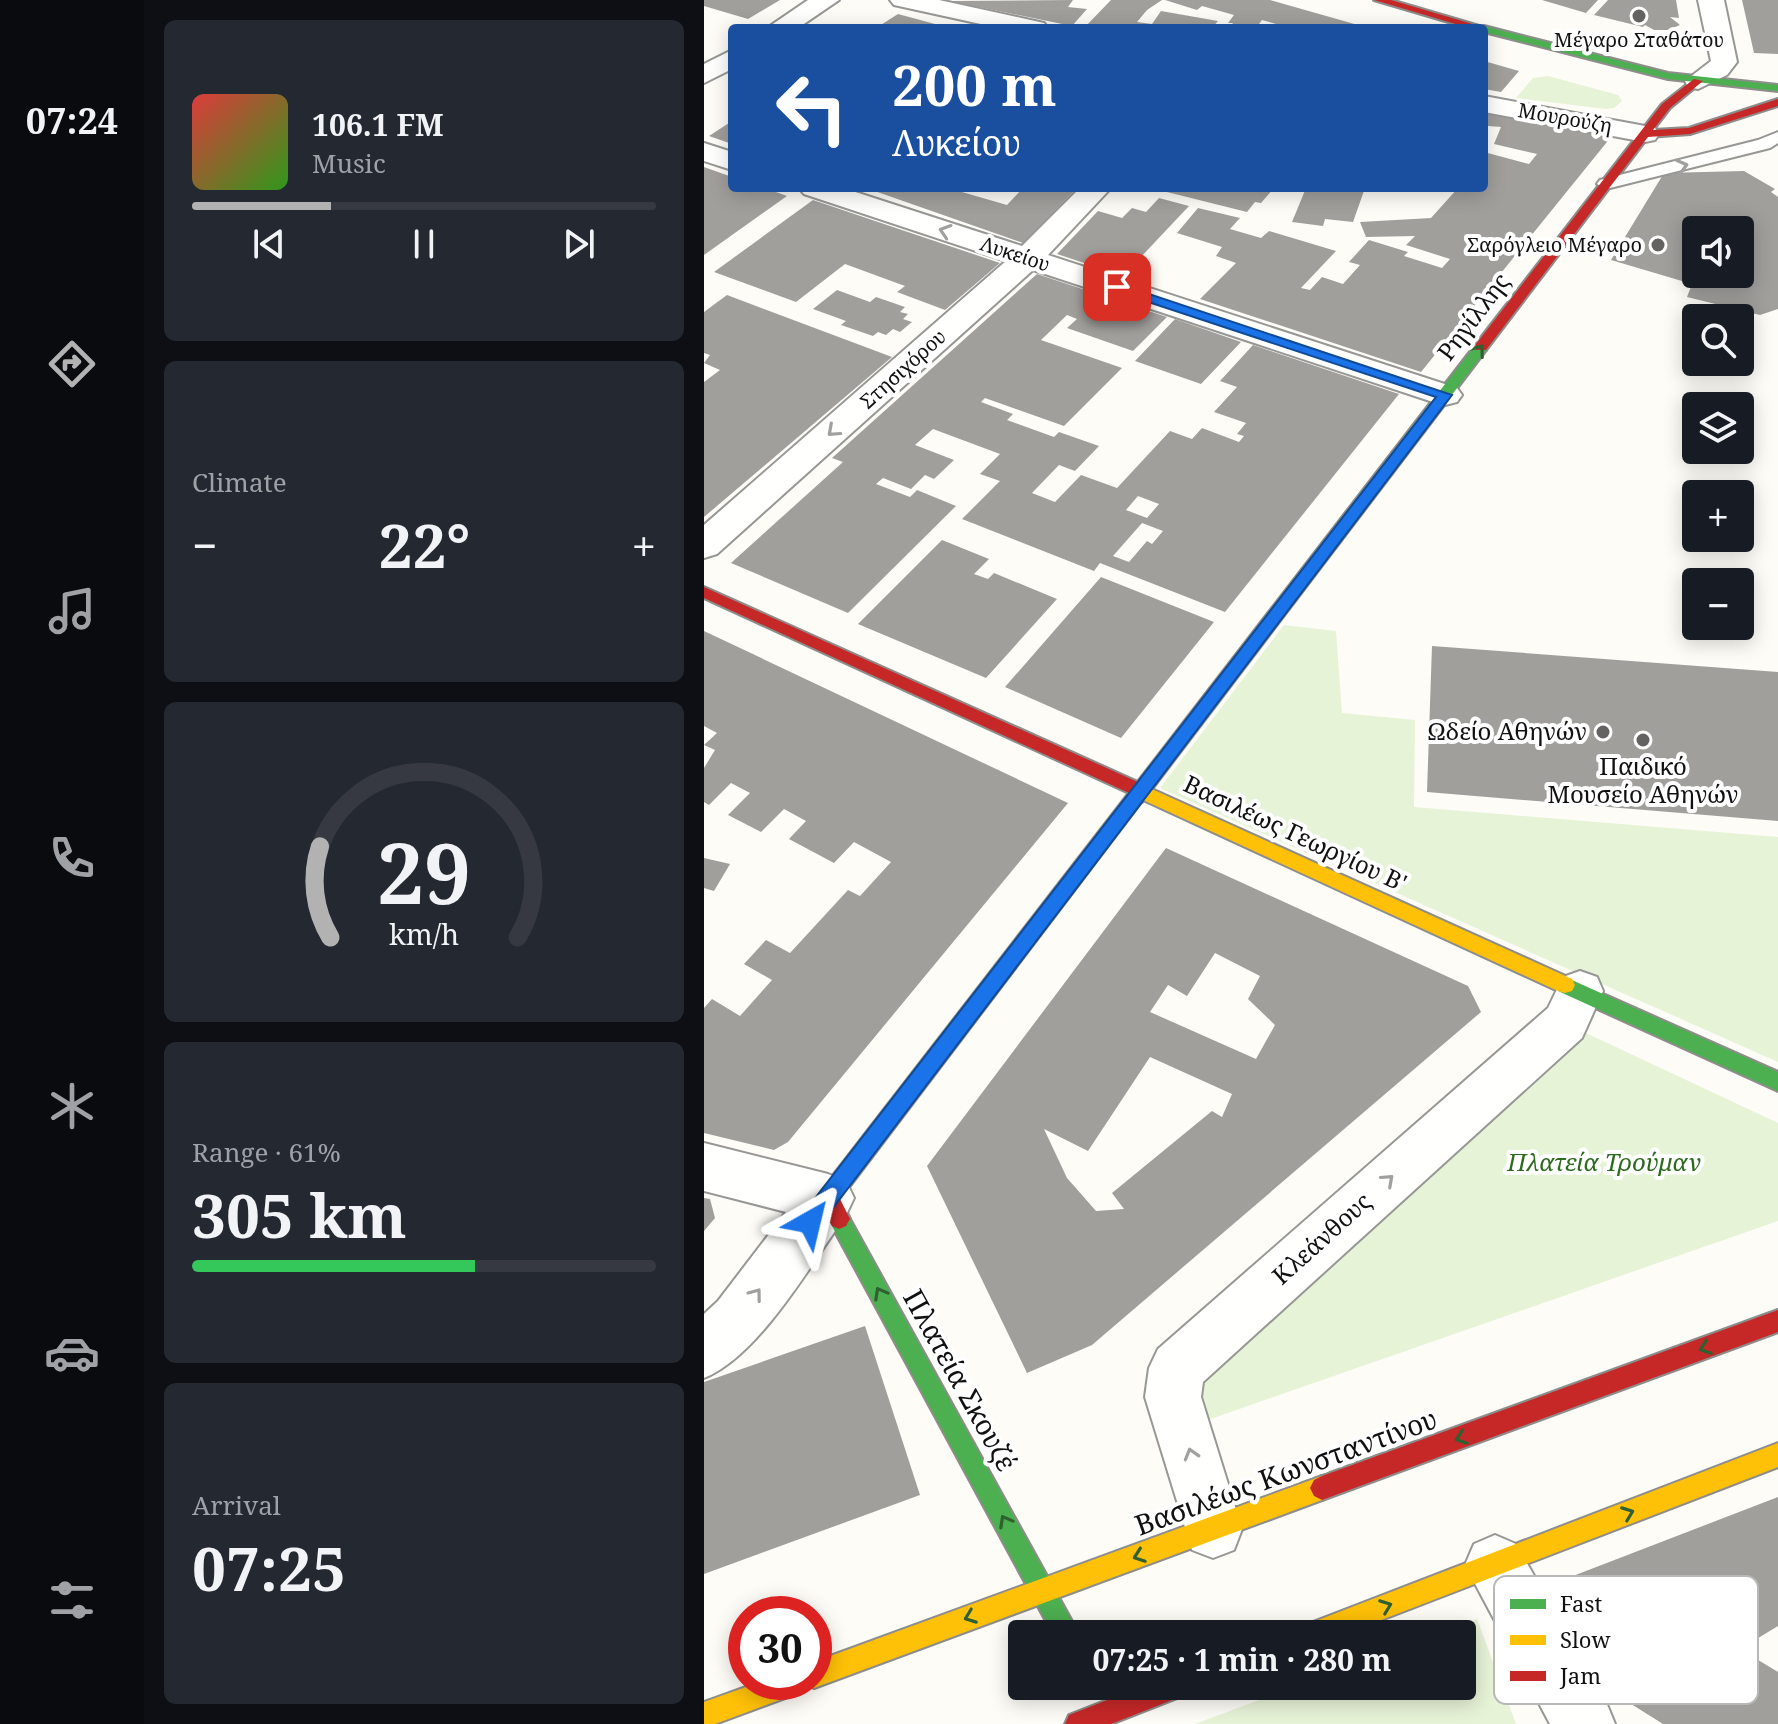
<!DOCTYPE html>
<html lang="en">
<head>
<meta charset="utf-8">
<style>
  body { margin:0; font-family:"Noto Serif",serif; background:#242831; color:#f1f3f6; height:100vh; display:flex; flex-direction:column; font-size:30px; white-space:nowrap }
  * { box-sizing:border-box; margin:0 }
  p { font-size:26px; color:#9ea1a6 }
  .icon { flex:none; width:44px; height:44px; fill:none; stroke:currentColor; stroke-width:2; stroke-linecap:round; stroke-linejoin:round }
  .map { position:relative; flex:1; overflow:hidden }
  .side { display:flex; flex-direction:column; gap:20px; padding:20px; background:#0d0f14; width:560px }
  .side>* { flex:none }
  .guide { position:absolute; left:24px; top:24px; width:760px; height:168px; border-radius:8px; box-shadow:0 4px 20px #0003; background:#1a4fa0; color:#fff; overflow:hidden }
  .tools { position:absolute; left:978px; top:216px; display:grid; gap:16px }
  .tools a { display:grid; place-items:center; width:72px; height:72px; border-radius:8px; background:#171b24; box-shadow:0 4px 20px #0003; font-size:40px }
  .speed { position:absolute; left:24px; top:1596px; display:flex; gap:16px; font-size:40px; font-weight:700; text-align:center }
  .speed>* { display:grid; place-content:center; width:104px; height:104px; border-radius:50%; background:#171b24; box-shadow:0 4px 20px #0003; line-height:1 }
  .speed .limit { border:12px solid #d22; background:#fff; color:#111 }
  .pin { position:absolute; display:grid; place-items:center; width:68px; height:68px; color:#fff; margin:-34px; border-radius:16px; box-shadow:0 4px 12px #0006 }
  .me { position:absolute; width:88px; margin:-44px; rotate:37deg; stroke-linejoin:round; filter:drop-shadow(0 0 6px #0008) }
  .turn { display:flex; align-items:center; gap:28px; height:168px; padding:0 32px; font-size:36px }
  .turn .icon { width:104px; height:104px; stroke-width:2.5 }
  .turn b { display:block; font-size:56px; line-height:68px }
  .big { font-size:60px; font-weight:700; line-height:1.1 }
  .side .card { flex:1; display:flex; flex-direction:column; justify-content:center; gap:12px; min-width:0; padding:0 28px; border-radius:12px; background:#242831 }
  .side .dial { align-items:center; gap:0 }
  .dial svg { height:208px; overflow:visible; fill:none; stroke:#363941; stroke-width:7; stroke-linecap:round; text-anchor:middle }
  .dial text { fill:#f1f3f6; stroke:none }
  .song { display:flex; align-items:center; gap:24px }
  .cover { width:96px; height:96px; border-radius:12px; background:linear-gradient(135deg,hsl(0 70% 55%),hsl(110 70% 35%)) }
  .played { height:8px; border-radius:4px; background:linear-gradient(90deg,#b2b2b3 30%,#363941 30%) }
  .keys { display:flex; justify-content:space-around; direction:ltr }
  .heat { display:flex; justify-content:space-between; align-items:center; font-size:44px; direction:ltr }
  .charge { height:12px; border-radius:6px; background:linear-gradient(90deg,#34c759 61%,#363941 0) }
  .trip { position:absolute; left:304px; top:1620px; width:468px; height:80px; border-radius:8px; background:#171b24; box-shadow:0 4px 20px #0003; font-weight:700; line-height:80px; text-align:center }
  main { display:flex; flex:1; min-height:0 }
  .tabs { display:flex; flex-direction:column; width:144px; justify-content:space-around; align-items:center; background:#090b0e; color:#9ea1a6 }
  .tabs .icon { width:56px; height:56px }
  .tabs .active { color:#b2b2b3 }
  .tabs b { font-size:36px; color:#f1f3f6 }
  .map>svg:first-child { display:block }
</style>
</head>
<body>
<main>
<nav class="tabs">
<b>07:24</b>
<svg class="icon active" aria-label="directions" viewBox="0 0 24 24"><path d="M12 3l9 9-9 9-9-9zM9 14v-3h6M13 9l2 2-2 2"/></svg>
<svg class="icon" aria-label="music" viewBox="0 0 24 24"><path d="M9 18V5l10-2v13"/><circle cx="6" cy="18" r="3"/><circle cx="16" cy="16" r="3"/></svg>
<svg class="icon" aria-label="phone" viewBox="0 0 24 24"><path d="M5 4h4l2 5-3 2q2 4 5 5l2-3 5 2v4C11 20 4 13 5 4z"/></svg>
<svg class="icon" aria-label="climate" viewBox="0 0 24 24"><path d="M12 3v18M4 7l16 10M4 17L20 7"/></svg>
<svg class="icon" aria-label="car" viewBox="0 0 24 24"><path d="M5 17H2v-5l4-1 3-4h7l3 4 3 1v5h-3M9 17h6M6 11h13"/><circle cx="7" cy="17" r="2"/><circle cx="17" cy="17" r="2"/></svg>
<svg class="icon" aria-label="filters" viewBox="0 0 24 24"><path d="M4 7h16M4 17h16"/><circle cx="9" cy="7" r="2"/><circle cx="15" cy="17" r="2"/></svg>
</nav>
<section class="side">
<div class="card">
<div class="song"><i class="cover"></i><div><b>106.1 FM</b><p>Music</p></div></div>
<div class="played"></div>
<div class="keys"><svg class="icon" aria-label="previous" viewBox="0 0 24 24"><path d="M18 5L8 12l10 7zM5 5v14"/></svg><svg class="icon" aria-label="pause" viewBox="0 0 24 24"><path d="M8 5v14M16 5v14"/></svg><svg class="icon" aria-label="next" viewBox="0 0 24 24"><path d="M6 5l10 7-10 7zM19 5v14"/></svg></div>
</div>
<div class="card"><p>Climate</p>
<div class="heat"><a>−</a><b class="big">22°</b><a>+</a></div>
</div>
<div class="card dial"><svg viewBox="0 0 100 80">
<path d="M14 69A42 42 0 1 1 86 69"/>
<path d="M14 69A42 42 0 0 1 10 34" stroke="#b2b2b3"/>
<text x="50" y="56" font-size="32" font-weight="700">29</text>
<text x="50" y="72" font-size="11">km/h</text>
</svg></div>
<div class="card"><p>Range · 61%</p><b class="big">305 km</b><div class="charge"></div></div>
<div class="card"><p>Arrival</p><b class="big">07:25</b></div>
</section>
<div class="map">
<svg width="1074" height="1724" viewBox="0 0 1074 1724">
  <rect width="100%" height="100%" fill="#fdfcf7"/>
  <!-- green -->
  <path fill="#e7f3d7" d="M844,76L914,95L918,101L910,108L902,109L812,98L829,78Z
    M580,625L632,631L638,713L711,720L710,807L1074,837V1062L456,788Z
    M882,1033L1074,1123V1221L501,1421L483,1365Z
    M773,1619L812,1724H491L593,1686H758V1634H732Z"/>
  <!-- building -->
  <path fill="#a19f9c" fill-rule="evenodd" d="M0,0H76L44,19L0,6Z
    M369,0L364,7L383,9L368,26L245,1Z
    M407,0H458L443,10L433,22L448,24L457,11L514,21L508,28H380Z
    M461,0H566L661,27L586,28L558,20L552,28H525L529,23H524L530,15L498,6L493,10Z
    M838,0H894L882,13Z
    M904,0H972L975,18L966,17L976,25L964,30H950L941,25L939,27L890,15Z
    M1038,0H1074V54L1050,53Z
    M194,14L242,27V28H172Z
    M780,61L815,71L797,92L780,89Z
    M780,110L907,137L717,372L496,299L532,263L512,256L518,247L473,233L494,208L536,218L526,229L557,238L565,231L632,251L597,288L606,290L618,277L639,284L656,265L645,262L665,240L704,252L700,256L738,268L746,259L702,245L711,236L662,237L656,222L727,218L754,188H780V152L825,164L833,154L790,144L797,127L784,126L780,136Z
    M28,121V144L5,136Z
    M0,167L28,177V188H61L83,196L0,255Z
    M1040,171L1071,189L1067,192L1074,197V309L1056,315L983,297L988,284L907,260L960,173ZM992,230H1036V274H992Z
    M162,188H244L303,205L319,188H373L319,243Z
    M447,188H570L557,203L551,202L543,212Z
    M602,188L614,189L661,188L649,222L621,219L619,226L588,222Z
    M455,198L485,206L419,276L353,254L394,211L418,218L428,208L442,212Z
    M109,200L189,227L296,263L241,310L193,292L201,286L141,264L92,302L10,272Z
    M333,274L463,317L429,351L363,328L373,319L363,315L337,340L418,368L360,426L281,398L277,402L309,414L303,420L350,437L355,432L395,446L371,471L355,465L328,493L351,502L377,475L413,488L466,431L488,439L498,428L535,442L540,436L533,434L542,423L510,412L533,387L516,381L549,345L695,394L521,612L396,563L390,571L258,519L296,481L276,474L296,454L229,429L211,445L250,460L230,479L221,475L207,489L179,478L172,484L206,497L213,490L252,506L144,613L27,563L139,462L128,458ZM434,496L455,504L443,518L422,510ZM438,523L459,531L448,544L443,541L425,562L409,556Z
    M133,290L166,302L172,297L201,307L196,312L204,314L199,319L208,322L196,332L189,329L182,335L174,332L169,336L137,325L142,321L109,309Z
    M23,295L188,357L0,517V382L16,370L0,363L6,355L0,353V312Z
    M471,319L537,342L497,384L431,361Z
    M238,540L285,559L270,574L284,579L290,573L353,599L282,678L154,624Z
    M397,577L510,622L417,738L301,687Z
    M0,631L364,803L84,1142L70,1150L0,1133V1008L8,999L36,1016L68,980L40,964L62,940L86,953L144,890L156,896L187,862L150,842L130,863L85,839L102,821L80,809L57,832L24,815L46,793L27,783L5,805L0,802V768L11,750L0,745L13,733L0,726Z
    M728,646L1074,672V821L723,792Z
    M462,848L764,986L777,1012L388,1345L323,1373L223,1166ZM511,953L556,976L544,999L571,1025L552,1059L446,1012L464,985L483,996ZM446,1057L528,1094L518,1117L508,1111L408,1193L420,1209L392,1211L363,1178L340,1129L384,1151Z
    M0,858L26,864L10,891L0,888Z
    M0,1198L6,1199L11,1218L0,1231Z
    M161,1326L216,1495L0,1574V1382Z
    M1074,1497V1626L1036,1649L1074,1672V1724H959L916,1697L856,1581Z"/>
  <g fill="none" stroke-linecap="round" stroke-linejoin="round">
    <defs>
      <path id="lane" d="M1074,132V143L1066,148L902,189L893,184L896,180L1054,140Z"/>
      <path id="street" d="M104,0H135L94,28H63Z
        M186,0H235L340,23L344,28H295L190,5Z
        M994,0H1020L1033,62L1023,75L994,89L984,87L981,81L1007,61Z
        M28,50V69L0,83V64Z
        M780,96L941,126L951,128L955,134L951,140L941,142L780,112Z
        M0,143L28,152V170L0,161Z
        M95,188H139L318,246L376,188H407L344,255L753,388L758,395L753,402L741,405L729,402L329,270L13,554L0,558V525L302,261L100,194Z
        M876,971L893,977L899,991L878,1038L499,1382L497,1397L538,1529L530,1550L509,1558L488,1550L441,1397L445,1368L454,1349L844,1008L859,977Z
        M0,1143L124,1174L142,1181L150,1198L142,1215C107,1264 55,1356 0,1378V1314L14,1301L82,1212L0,1191Z
        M791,1535L812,1544L902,1702L911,1724H846L761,1565L770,1544Z"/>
      <path id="fast" d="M780,26L964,73L1074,85V91L964,79L780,32V28H775Z
        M777,343L782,344V350L438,802H426L423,797L426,792L772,344Z
        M861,977L1074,1072V1091L854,991L851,985L854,979Z
        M135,1209L142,1212L375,1634H349L128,1226L124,1219L128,1212Z"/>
      <path id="slow" d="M430,781L868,979L871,985L868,991L861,993L854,991L424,793L421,788Z
        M1074,1443V1467L641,1634H597L600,1625L609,1622Z
        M618,1476L626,1480L630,1488L626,1496L618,1500L110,1688L103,1685L100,1691L11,1724H0V1702L56,1682H110V1662Z"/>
      <path id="jam" d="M670,0H687L782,28L780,30V28H765Z
        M990,79L999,81L966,108L949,130L985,128L1074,99V106L986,134L944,137L782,350H772V344L958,104Z
        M0,587L436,783L441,797L136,1199L146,1219L142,1226L135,1229L128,1226L113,1198L117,1191L425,793L0,598Z
        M1074,1310V1332L618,1500L610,1496L606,1488L610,1480L618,1476Z
        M439,1686H485L481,1695L407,1724H361L365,1715Z"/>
    </defs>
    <!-- lane casing -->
    <use href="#lane" stroke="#979795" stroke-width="4"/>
    <!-- street casing -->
    <use href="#street" stroke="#979795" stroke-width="4"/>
    <!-- fast casing -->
    <use href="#fast" stroke="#8e8d8b" stroke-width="4"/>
    <!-- slow casing -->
    <use href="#slow" stroke="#8e8d8b" stroke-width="4"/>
    <!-- jam casing -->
    <use href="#jam" stroke="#8e8d8b" stroke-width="4"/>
    <!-- lane -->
    <use href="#lane" fill="#fffffe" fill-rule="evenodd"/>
    <!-- street -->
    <use href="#street" fill="#fffffe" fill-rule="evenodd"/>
    <!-- fast -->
    <use href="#fast" fill="#4caf50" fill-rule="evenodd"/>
    <!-- slow -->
    <use href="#slow" fill="#ffc107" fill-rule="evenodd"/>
    <!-- jam -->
    <use href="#jam" fill="#c62828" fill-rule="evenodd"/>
  </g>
  <!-- one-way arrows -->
  <defs><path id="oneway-chevron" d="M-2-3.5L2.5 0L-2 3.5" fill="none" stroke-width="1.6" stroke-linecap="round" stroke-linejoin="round" transform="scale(2)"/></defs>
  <g stroke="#a0a09f">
    <use href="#oneway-chevron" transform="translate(978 166) rotate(-14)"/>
    <use href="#oneway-chevron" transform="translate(241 231) rotate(-162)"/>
    <use href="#oneway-chevron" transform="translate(129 431) rotate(138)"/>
    <use href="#oneway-chevron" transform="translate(684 1180) rotate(-42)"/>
    <use href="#oneway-chevron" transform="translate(52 1294) rotate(-53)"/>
    <use href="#oneway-chevron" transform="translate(487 1454) rotate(-106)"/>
  </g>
  <g stroke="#2e6030">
    <use href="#oneway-chevron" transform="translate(775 350) rotate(-53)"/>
    <use href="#oneway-chevron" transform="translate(176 1293) rotate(-119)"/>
    <use href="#oneway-chevron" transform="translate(1001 1348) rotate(160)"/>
    <use href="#oneway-chevron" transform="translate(757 1438) rotate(160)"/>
    <use href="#oneway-chevron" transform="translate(924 1513) rotate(-21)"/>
    <use href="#oneway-chevron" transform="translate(301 1521) rotate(-119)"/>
    <use href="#oneway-chevron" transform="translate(435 1556) rotate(160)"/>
    <use href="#oneway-chevron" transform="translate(682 1606) rotate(-21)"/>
    <use href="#oneway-chevron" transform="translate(266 1617) rotate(159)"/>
  </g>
  <!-- route -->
  <path fill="#1a73e8" stroke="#114b97" stroke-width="2" d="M408,285H418L748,395L113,1229L106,1232L98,1229L95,1222L98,1215L732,397L408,290Z"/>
  <!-- markers -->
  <g fill="#646362" stroke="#fff" stroke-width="3">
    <circle cx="935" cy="16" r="8"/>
    <circle cx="954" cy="245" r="8"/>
    <circle cx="899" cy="732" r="8"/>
    <circle cx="939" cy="740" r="8"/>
  </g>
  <g text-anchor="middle" stroke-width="8" stroke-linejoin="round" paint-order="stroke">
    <!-- far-poi labels -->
    <g font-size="20" fill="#111" stroke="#fff">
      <text x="935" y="47">Μέγαρο Σταθάτου</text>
      <text x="938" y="252" text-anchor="end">Σαρόγλειο Μέγαρο</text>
    </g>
    <!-- far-street labels -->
    <g font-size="20" fill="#111" stroke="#fff">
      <text transform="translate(861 118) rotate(10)" y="7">Μουρούζη</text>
      <text transform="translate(311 254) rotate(18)" y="7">Λυκείου</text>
      <text transform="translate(199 369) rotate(-42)" y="7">Στησιχόρου</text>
    </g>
    <!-- street labels -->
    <g font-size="24" fill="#111" stroke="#fff">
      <text transform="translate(770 317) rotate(-53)" y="8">Ρηγίλλης</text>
      <text transform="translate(591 834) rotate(25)" y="8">Βασιλέως Γεωργίου Β'</text>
      <text transform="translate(618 1239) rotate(-42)" y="8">Κλεάνθους</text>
    </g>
    <!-- poi labels -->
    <g font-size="24" fill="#111" stroke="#fff" text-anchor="end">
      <text x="883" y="740">Ωδείο Αθηνών</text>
      <text x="939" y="775" text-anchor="middle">Παιδικό<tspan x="939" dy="28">Μουσείο Αθηνών</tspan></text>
    </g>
    <!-- park labels -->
    <g font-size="24" font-style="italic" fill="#2f6b1f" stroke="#fff">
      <text x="900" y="1171">Πλατεία Τρούμαν</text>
    </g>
    <!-- near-street labels -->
    <g font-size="28" fill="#111" stroke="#fff">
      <text transform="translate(256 1380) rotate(61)" y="10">Πλατεία Σκουζέ</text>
      <text transform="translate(582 1472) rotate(-20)" y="10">Βασιλέως Κωνσταντίνου</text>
    </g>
  </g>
  <!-- legend -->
  <rect x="790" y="1576" width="264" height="128" rx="12" fill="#fff" stroke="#b8b8b8" stroke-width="2"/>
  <rect x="806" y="1599" width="36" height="10" fill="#4caf50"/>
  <rect x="806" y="1635" width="36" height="10" fill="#ffc107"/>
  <rect x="806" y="1671" width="36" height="10" fill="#c62828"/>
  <g font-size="22" fill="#111">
    <text x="856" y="1612">Fast</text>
    <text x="856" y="1648">Slow</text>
    <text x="856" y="1684">Jam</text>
  </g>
</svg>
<div class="tools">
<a><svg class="icon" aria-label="sound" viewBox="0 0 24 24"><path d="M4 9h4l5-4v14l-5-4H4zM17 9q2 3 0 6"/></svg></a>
<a><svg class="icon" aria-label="search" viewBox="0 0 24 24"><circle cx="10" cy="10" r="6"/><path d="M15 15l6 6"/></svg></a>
<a><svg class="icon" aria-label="layers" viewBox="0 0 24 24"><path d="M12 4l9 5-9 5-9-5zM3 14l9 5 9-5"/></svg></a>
<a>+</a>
<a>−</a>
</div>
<div class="speed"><div class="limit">30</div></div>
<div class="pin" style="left:413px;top:287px;background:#d93025"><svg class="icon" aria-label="arrive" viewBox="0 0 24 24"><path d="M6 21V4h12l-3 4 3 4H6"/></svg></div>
<svg class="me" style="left:106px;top:1222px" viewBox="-20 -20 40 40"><path d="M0-17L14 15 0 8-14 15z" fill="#1a73e8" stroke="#fff" stroke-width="4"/></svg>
<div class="trip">07:25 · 1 min · 280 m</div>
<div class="guide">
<div class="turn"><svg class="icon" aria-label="left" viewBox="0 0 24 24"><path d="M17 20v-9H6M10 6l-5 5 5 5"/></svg><div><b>200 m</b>Λυκείου</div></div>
</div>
</div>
</main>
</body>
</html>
